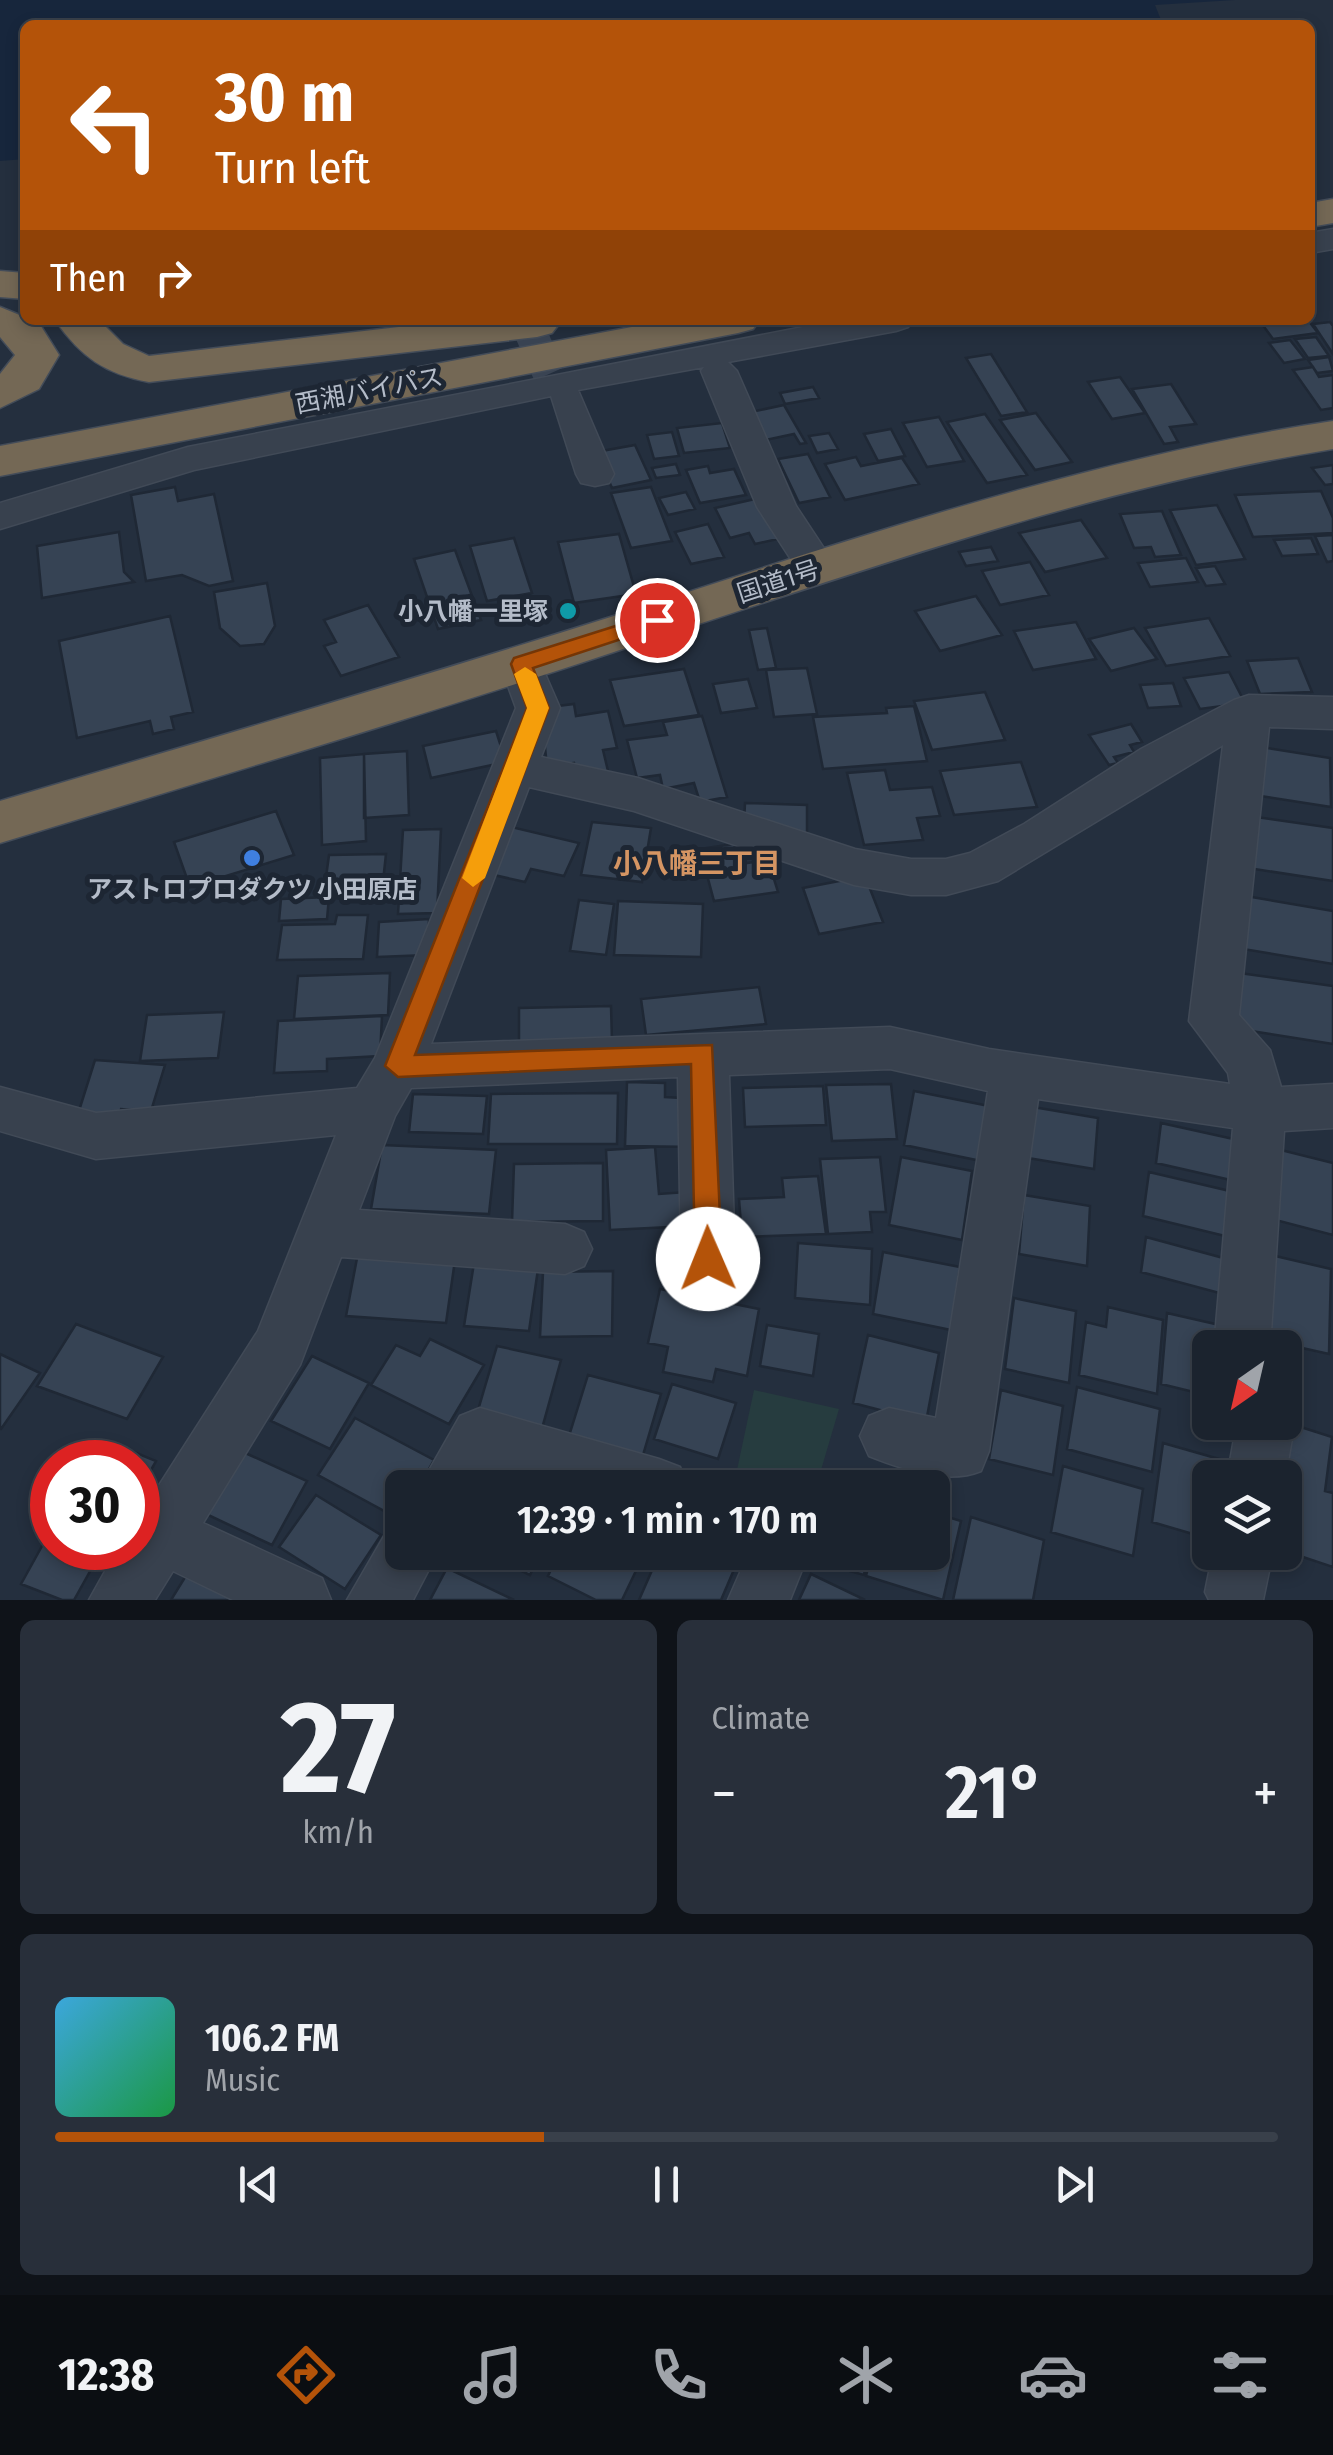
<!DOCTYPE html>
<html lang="en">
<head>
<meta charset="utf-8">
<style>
  body { margin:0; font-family:"Fira Sans Condensed","Noto Sans JP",sans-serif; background:#282f3a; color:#f1f3f6; height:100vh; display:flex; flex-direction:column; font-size:38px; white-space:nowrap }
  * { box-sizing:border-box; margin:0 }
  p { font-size:32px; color:#a0a4aa }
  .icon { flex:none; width:55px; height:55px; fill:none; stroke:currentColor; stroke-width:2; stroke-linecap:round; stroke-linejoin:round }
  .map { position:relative; height:1600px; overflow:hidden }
  .side { display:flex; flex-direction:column; gap:20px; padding:20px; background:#0f1319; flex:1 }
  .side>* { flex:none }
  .hud { position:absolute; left:20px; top:20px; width:1295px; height:305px; border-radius:15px; box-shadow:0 5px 15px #0003,0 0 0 2px #39404a; background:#b45309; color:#fff; overflow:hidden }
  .needle { width:65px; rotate:214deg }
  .tools { position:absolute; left:1192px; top:1330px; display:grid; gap:20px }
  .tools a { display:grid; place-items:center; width:110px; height:110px; border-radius:15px; background:#1b232e; box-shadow:0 5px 15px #0003,0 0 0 2px #39404a; font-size:50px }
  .speed { position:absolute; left:30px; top:1440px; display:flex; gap:20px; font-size:50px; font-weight:700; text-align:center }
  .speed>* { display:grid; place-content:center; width:130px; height:130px; border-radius:50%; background:#1b232e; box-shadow:0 5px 15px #0003,0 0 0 2px #39404a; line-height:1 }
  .speed .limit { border:15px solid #d22; background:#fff; color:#111 }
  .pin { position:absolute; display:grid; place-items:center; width:85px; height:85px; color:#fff; margin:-42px; border:5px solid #fff; border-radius:50%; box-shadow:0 2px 10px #0007 }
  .me { position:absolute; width:110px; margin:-55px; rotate:359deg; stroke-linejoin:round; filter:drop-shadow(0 0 8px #0008) }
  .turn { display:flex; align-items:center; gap:35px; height:210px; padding:0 30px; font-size:45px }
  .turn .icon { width:130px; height:130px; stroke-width:2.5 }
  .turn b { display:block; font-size:70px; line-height:85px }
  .then { display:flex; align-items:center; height:95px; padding:0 30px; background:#0003; gap:20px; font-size:38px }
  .big { font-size:75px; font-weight:600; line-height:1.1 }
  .side .card { flex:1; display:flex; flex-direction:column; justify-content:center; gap:15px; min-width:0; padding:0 35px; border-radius:15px; background:#282f3a }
  .side .dial { align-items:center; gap:0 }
  .dial b { font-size:130px; line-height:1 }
  .song { display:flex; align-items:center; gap:30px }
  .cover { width:120px; height:120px; border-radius:15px; background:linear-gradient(135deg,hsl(200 70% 55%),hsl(140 70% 35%)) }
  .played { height:10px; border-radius:5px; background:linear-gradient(90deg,#b45309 40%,#39404a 40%) }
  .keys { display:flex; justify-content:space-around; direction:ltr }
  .heat { display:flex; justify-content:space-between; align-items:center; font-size:55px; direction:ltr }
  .side .tiles { flex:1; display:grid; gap:20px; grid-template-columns:1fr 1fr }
  .card:last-child { grid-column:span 2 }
  .trip { position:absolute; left:385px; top:1470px; width:565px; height:100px; border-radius:15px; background:#1b232e; box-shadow:0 5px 15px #0003,0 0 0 2px #39404a; font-weight:600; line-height:100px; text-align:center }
  .tab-bar { display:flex; height:160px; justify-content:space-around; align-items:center; background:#0b0e12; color:#a0a4aa }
  .tab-bar .icon { width:70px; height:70px }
  .tab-bar .current { color:#b45309 }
  .tab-bar b { font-size:45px; color:#f1f3f6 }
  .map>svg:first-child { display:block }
</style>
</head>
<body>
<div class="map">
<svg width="1333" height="1600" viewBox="0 0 1333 1600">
  <rect width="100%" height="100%" fill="#242f3e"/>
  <!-- green -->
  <path fill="#263c3f" d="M754,1390L839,1409L816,1487L734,1484Z"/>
  <!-- water -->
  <path fill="#17263c" d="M0,0H1235L1155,5L1163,25H25V159L0,161Z"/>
  <!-- building -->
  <path fill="#364354" stroke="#1f2835" stroke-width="2.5" d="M1259,320H1308L1318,333L1273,339Z
    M1330,322L1333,326V354L1313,324Z
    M1316,337L1329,356L1308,358L1295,339Z
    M1290,340L1305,359L1284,363L1269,343Z
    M991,354L1027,412L1001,416L966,358Z
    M1329,357L1333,371L1317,373L1308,360Z
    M1313,367L1319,377L1333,375V408L1321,410L1293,370Z
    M1120,377L1145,413L1112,419L1088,382Z
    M1171,384L1196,424L1170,427L1178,442L1164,444L1132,389Z
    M813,387L819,398L785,404L780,393Z
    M784,405L806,443L800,444L794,434L761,441L746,413Z
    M1036,413L1072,462L1035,470L1000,420Z
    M985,414L1027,475L987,483L947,422Z
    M939,417L964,461L927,467L903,423Z
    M722,423L730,448L684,453L677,428Z
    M891,429L905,456L878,461L864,434Z
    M672,432L679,456L654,459L647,435Z
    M829,433L838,449L817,453L809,436Z
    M635,445L651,480L612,488L596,452Z
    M808,454L830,497L799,503L778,459Z
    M856,457L861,466L902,458L919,484L845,500L825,464Z
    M676,464L680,475L656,478L652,468Z
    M1333,465V484L1325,485L1312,468Z
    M708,466L710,473L734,469L746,495L700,503L686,470Z
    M175,487L178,501L214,494L233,581L209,586L182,575L146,581L131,495Z
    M651,487L672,541L631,548L611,493Z
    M1321,491L1333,518V533L1253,537L1235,495Z
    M686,492L695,509L668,515L659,498Z
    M755,499L778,539L755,544L749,533L730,538L715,508Z
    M1217,505L1245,559L1196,565L1170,510Z
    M1162,511L1181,555L1155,557L1151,547L1134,548L1120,514Z
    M1081,520L1107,558L1045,572L1019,533Z
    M708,524L724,557L691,564L675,532Z
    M119,532L124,572L134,582L42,598L37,546Z
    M619,534L636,594L574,603L558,542Z
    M1333,535V561L1327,562L1315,536Z
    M514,538L532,593L487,601L470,546Z
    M1311,538L1318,554L1282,556L1274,540Z
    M991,547L998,561L966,566L959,552Z
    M455,550L481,620L438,629L414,559Z
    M1186,558L1198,582L1150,587L1138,563Z
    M1030,562L1049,595L1000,605L982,571Z
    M1215,566L1225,584L1206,586L1196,568Z
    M267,583L275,626L264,644L240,646L220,628L214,592Z
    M976,596L1002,635L940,651L915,611Z
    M368,605L399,657L341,676L324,646L336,642L324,620Z
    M170,616L193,712L171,717L174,729L153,734L150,721L77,738L59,641Z
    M1209,618L1230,656L1166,666L1145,628Z
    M1076,622L1096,659L1033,670L1014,631Z
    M767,628L776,668L758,670L749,630Z
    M1134,628L1157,659L1111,671L1089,639Z
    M1298,658L1312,692L1260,694L1247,661Z
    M807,668L817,714L774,717L766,670Z
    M684,669L699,715L624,726L610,680Z
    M1229,672L1245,703L1200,709L1184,678Z
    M748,679L757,708L721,713L713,684Z
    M1173,683L1181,706L1148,708L1140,685Z
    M985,692L1005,740L932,750L914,701Z
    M574,704L576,716L608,711L617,748L603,750L608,771L577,775L574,763L547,767L541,708Z
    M914,706L927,761L823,769L813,717L887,713L886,708Z
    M702,716L727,797L700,802L694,783L663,789L660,775L637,778L627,740L667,735L663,722Z
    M1131,724L1142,742L1130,745L1134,752L1114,757L1118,763L1109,765L1089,735Z
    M496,731L506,762L431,778L423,746Z
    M1255,746L1330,758L1331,807L1254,795Z
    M407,751L409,815L364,818V754Z
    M364,754L366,841L322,845L320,758Z
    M1021,762L1037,807L954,815L940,771Z
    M885,770L890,790L932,787L940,816L917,818L923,840L864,845L847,773Z
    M745,803L807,805V839L744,824Z
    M276,811L294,855L190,887L174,842Z
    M1249,816L1333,828V881L1248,868Z
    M592,822L651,828L642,882L581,875Z
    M507,826L579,843L564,876L531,869L525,882L485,873Z
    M441,829L437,913L398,914L403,830Z
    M734,844L740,864L768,860L778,892L714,901L700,849Z
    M386,854L382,891L324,892L329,855Z
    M865,876L883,922L819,934L803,888Z
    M1234,894L1333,911V964L1231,947Z
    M329,897L327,919L279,921L281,899Z
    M579,900L614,904L606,955L570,951Z
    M618,901L703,904L701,957L614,955Z
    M337,915H368L363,959L277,960L282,925L335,924Z
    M429,919L428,955L377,957L379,922Z
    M1232,972L1333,986V1044L1232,1028Z
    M390,973L388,1015L294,1019L298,976Z
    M759,987L766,1024L646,1035L641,999Z
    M611,1006L612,1041L519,1043V1008Z
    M224,1012L218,1058L140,1061L147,1015Z
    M382,1016L380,1056L327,1059V1071L274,1073L278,1021Z
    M95,1060L165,1065L151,1111L121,1109L118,1119L77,1117Z
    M627,1082L665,1083V1097L682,1098L697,1147L625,1146Z
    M891,1084L897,1139L832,1141L826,1085Z
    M823,1086L826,1125L745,1127L743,1088Z
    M914,1091L989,1106L981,1161L904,1145Z
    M618,1093L617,1144H488L491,1094Z
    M413,1094L487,1096L483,1134L409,1132Z
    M1033,1107L1098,1118L1094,1169L1028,1158Z
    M1161,1123L1238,1140L1235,1181L1156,1163Z
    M382,1145L496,1150L489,1214L371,1209Z
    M655,1147L659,1194L687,1192L690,1226L610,1230L606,1150Z
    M1273,1148L1333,1163V1235L1264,1217Z
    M880,1157L886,1212H870L872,1232L828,1234L820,1159Z
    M901,1157L972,1171L962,1240L889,1225Z
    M603,1163V1221L512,1222L514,1164Z
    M1149,1172L1234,1192L1229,1237L1143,1216Z
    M818,1176L826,1234L742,1237L739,1199L784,1197L782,1178Z
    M1024,1195L1090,1206L1087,1266L1019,1254Z
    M1146,1237L1227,1259L1223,1294L1141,1272Z
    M798,1243L872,1249L870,1305L795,1298Z
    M883,1252L960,1267L951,1330L873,1314Z
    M358,1253L455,1260L446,1323L346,1316Z
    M1271,1255L1331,1269L1329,1354L1266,1340Z
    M474,1263L538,1269L529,1331L464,1326Z
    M613,1271L612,1336L540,1337L543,1272Z
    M660,1289L759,1309L747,1376L716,1369L713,1382L663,1372L668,1347L648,1343Z
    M1014,1298L1076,1311L1069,1383L1005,1369Z
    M1108,1307L1163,1320L1157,1394L1079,1375L1086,1322L1106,1327Z
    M1167,1313L1224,1326L1222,1348H1210V1396L1161,1384Z
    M76,1324L163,1357L127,1419L37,1386Z
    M767,1325L819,1334L813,1376L760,1366Z
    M868,1335L939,1353L926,1422L853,1403Z
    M430,1339L484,1365L449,1424L371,1385L396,1345L420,1356Z
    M497,1346L561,1360L541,1432L476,1417Z
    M0,1354L40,1373L1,1429H0Z
    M312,1356L369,1383L330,1449L271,1421Z
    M588,1375L661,1394L643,1455L569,1436Z
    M672,1384L736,1403L718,1459L654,1439Z
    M1077,1387L1160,1409L1152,1472L1067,1449Z
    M1001,1390L1063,1406L1053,1475L989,1459Z
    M355,1418L434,1460L418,1488H402L399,1519L318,1475Z
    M1285,1422L1332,1437L1325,1491L1333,1493V1567L1285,1551Z
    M107,1441L156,1461L138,1493V1462H94Z
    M1163,1443L1226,1461L1223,1478H1210V1539L1152,1522Z
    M243,1452L307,1481L272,1545L206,1514Z
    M1063,1466L1143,1489L1133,1556L1051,1532Z
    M316,1495L381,1535L345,1589L279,1547Z
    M932,1512L961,1521L943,1600L866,1576L872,1552H932Z
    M971,1517L1044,1540L1033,1600H953Z
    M52,1528V1548H103L74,1600H62L21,1584Z
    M483,1552H541L530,1575Z
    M559,1552H645L622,1600H596L548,1576Z
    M660,1552H707L736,1565L721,1600H639Z
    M812,1552H868L864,1575L810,1560Z
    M447,1568L514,1600H430Z
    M187,1574L237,1600H171Z
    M811,1574L865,1600H799Z"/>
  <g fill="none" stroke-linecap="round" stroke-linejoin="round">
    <!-- minor-tunnel -->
    <path stroke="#3a4453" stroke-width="32" stroke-dasharray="32 16" stroke-linecap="butt" d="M525,320L549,374"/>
    <defs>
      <path id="minor" d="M1333,229V249L1310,253V233Z
        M839,320H914L908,327L896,331L728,362L737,371L796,506L837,568L831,578L817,582L803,578L757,507L701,371L704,367L578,390L614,474L609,483L595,486L581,483L576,474L551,396L194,470L0,529V503L188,447Z
        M521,649L536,653L560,708L541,757L638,778L855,849L911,859H946L970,853L1024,824L1141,749L1234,700L1249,695L1333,697V729L1269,727L1239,1015L1270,1050L1281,1087L1333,1084V1128L1284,1131L1270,1348H1214L1233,1128L1038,1099L989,1451L981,1471C947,1485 902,1469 869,1456L860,1436L869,1416L889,1408L936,1418L988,1091L890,1069L729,1075L735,1259L727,1276L708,1284L689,1276L681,1259L678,1077L411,1088L395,1116L359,1210L565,1224L584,1232L592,1249L584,1266L565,1274L341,1257L300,1365L203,1523L322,1578L331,1600H233L173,1571L155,1600H89L118,1548H138V1518L258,1331L336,1135L96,1159L0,1131V1087L96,1113L357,1088L375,1058L516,708L500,664L506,653ZM1223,745L1189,1021L1228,1073L1230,1084L989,1049L890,1027L431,1044L529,787L634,811L854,885L911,895H946L998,881Z
        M480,1408L659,1459L680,1467L688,1488H559L493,1468L482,1488H419L460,1416Z
        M1285,1414L1293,1433L1285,1479L1227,1478L1235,1433L1230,1422H1285Z
        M402,1524V1552H438L413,1600H347L387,1531Z
        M741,1552H803L806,1560L790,1600H728L745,1561Z
        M1213,1552H1273L1263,1600H1209L1205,1592Z"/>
      <path id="highway" d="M1333,199V223L1310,227V203Z
        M0,271L25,273V299L0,297Z
        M0,307L39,323L59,355L39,389L0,408V374L15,355L0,337Z
        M55,320H99L123,344L149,356L459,320H556L559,324L552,333L537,337L149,382C105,374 81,357 55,320Z
        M669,320H760L753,329L738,333L0,476V446Z
        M1333,421V449C1093,488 865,570 635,645C425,715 212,778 0,843V801C206,740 412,680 617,615C853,539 1088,458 1333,421Z"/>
    </defs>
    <!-- minor casing -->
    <use href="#minor" stroke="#414a57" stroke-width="3"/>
    <!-- highway casing -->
    <use href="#highway" stroke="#434c59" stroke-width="3"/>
    <!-- minor -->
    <use href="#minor" fill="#38414e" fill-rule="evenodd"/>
    <!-- highway -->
    <use href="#highway" fill="#746855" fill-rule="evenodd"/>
  </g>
  <!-- route -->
  <path fill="#b45309" stroke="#753606" stroke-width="2.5" d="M657,613L667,620L664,625L533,668L549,708L415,1055L712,1045L722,1259L718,1268L708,1272L699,1268L695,1259L691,1064L398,1077L385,1066L527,708L511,664L514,658Z"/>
  <!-- slow -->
  <path fill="#f59e0b" d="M525,667L536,674L549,708L485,878L473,887L462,878L527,708L514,674Z"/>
  <!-- markers -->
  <circle fill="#0f9aa8" stroke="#1d2633" stroke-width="4" cx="568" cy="611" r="10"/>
  <circle fill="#3f7fe0" stroke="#1d2633" stroke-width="4" cx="252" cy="858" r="10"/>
  <g text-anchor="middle" stroke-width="10" stroke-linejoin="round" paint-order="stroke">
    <!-- street labels -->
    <g font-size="25" fill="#b4bcc9" stroke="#1d2633">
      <text transform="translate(369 390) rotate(-11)" y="9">西湘バイパス</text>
      <text transform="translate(778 581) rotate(-18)" y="9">国道1号</text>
    </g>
    <!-- poi labels -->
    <g font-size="25" font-weight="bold" fill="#b4bcc9" stroke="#1d2633" text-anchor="end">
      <text x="548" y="620">小八幡一里塚</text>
      <text x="252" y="898" text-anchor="middle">アストロプロダクツ 小田原店</text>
    </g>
    <!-- neighbourhood labels -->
    <g font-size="28" font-weight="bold" fill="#d59563" stroke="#1d2633">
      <text x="697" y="873">小八幡三丁目</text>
    </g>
  </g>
</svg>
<div class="tools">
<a><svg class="needle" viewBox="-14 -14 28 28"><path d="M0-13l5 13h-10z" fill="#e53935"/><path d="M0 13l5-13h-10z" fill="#a0a4aa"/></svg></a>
<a><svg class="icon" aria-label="layers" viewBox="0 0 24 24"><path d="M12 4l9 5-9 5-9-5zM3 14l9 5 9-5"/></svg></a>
</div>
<div class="speed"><div class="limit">30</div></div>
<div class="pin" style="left:657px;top:620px;background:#d93025"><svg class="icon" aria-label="arrive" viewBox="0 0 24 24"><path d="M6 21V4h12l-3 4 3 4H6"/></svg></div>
<svg class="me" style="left:708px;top:1259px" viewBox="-20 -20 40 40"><circle r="19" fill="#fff"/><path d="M0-13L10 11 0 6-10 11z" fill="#b45309"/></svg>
<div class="trip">12:39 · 1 min · 170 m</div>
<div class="hud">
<div class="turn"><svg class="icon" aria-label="left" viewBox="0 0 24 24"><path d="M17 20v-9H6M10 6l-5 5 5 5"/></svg><div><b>30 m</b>Turn left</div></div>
<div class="then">Then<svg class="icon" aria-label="right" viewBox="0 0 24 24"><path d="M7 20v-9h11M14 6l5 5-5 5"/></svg></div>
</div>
</div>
<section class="side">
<div class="tiles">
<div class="card dial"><b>27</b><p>km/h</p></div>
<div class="card"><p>Climate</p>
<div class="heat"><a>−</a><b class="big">21°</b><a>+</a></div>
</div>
<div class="card">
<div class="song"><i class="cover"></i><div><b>106.2 FM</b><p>Music</p></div></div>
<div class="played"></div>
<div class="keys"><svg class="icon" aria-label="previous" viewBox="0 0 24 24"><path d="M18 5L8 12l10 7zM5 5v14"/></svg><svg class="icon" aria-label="pause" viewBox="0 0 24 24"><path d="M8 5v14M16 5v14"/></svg><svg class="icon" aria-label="next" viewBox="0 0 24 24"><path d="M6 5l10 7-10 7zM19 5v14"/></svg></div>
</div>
</div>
</section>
<nav class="tab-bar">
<b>12:38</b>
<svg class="icon current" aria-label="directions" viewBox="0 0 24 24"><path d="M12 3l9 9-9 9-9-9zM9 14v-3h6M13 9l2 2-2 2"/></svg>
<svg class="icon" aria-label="music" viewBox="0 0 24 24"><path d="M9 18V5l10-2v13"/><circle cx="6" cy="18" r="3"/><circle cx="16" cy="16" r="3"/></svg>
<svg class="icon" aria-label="phone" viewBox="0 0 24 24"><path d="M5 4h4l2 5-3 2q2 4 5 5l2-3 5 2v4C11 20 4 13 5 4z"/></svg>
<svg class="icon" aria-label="climate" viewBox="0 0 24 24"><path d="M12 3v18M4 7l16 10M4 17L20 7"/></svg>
<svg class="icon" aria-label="car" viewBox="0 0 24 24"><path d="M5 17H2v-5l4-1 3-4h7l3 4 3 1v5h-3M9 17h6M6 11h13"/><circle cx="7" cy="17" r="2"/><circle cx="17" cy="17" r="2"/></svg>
<svg class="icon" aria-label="filters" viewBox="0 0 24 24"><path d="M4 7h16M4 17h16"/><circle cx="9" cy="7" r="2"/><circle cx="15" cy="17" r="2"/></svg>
</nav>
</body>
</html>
